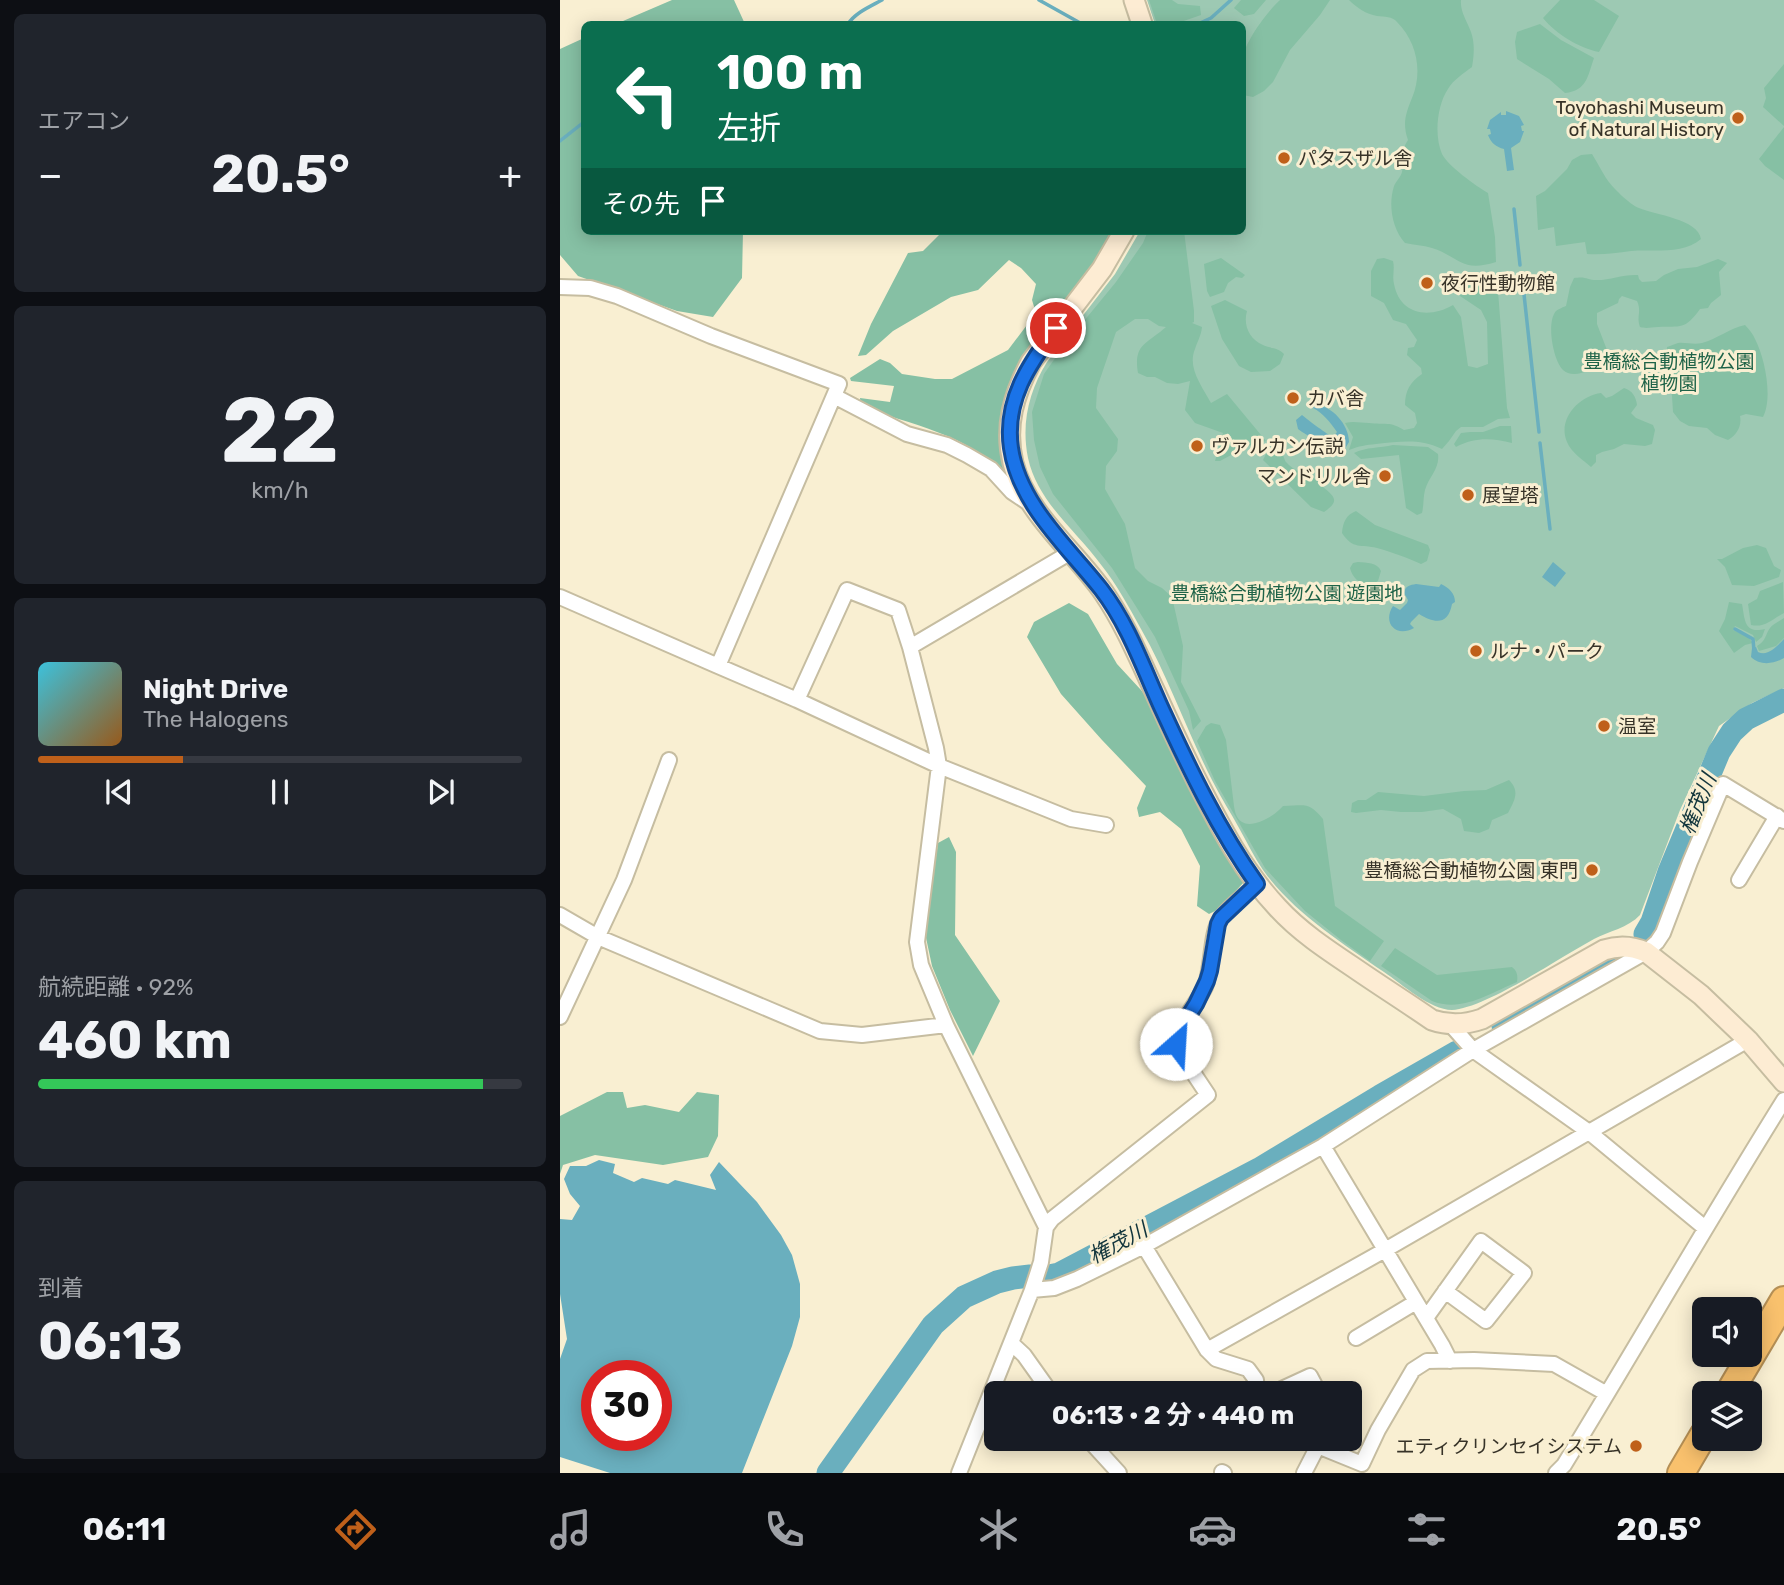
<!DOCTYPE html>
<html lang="ja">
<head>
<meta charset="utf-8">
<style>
  body { margin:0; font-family:Rubik,"Noto Sans JP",sans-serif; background:#20242c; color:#f1f3f6; height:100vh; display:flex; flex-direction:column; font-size:26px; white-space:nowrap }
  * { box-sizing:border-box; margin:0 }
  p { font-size:23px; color:#9ea1a6 }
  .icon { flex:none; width:38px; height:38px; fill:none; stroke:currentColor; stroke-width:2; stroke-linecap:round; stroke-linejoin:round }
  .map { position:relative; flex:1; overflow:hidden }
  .panel { display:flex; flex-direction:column; gap:14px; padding:14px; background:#0d0f14; width:560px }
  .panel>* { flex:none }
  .banner { position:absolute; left:21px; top:21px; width:665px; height:214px; border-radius:10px; box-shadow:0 4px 18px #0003; background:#0b6e4f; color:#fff; overflow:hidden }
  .buttons { position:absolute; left:1132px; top:1297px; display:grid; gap:14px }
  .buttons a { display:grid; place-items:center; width:70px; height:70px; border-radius:10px; background:#171b24; box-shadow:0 4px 18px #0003; font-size:35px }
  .speed { position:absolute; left:21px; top:1360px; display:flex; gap:14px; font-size:35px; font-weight:700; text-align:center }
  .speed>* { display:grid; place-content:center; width:91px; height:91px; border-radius:50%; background:#171b24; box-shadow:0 4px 18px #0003; line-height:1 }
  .speed .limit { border:10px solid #d22; background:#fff; color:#111 }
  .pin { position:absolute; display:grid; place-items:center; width:60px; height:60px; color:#fff; margin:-30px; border:4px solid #fff; border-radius:50%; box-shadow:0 2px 7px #0007 }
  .me { position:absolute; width:77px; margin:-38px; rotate:26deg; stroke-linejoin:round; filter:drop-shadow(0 0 5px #0008) }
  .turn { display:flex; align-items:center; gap:24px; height:147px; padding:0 21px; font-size:32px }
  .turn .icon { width:91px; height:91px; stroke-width:2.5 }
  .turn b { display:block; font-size:49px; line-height:60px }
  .then { display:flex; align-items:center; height:66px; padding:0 21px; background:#0003; gap:14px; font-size:26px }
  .big { font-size:52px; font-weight:700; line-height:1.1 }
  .panel .tile { flex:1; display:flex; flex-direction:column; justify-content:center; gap:10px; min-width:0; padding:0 24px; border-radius:10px; background:#20242c }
  .panel .dial { align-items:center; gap:0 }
  .dial b { font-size:91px; line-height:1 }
  .song { display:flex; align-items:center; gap:21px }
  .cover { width:84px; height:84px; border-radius:10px; background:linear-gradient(135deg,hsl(190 70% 55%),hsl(30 70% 35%)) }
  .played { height:7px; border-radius:4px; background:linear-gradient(90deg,#bf601a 30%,#363941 30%) }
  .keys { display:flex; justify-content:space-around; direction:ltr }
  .heat { display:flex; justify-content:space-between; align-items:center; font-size:38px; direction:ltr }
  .charge { height:10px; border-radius:5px; background:linear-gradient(90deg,#34c759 92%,#363941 0) }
  .trip { position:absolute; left:424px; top:1381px; width:378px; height:70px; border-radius:10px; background:#171b24; box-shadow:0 4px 18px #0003; font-weight:700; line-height:70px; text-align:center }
  .tab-bar { display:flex; height:112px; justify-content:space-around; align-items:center; background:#090b0e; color:#9ea1a6 }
  .tab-bar .icon { width:49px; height:49px }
  .tab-bar .on { color:#bf601a }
  .tab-bar b { font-size:32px; color:#f1f3f6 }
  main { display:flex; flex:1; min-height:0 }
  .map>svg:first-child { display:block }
</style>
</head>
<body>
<main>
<section class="panel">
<div class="tile"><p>エアコン</p>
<div class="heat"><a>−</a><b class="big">20.5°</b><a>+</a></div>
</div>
<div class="tile dial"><b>22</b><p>km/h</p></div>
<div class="tile">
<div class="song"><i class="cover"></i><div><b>Night Drive</b><p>The Halogens</p></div></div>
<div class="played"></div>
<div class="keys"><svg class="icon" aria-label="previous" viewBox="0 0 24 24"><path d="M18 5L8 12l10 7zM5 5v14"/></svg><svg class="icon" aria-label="pause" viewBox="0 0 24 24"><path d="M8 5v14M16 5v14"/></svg><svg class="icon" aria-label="next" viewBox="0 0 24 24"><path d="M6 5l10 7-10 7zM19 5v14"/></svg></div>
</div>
<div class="tile"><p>航続距離 · 92%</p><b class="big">460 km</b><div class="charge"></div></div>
<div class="tile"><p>到着</p><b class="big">06:13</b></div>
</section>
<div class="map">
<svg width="1224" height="1473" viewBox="0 0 1224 1473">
  <rect width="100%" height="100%" fill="#f9efd2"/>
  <!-- green -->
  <path fill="#9dc9b3" d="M587,0H1224V688L1192,703L1159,726L1120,810L1080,915C1068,928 1049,931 1034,939C1020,947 1006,955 993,963C970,977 917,1009 892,1010C870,1010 842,984 824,972C781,942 734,913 703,870C694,857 687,842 679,828C671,813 661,798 653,782C627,732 609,678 581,629C569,607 557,585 542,566C516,530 478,503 468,458C461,423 469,391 487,362L555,274L580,231H682V24H595Z"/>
  <!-- forest -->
  <path fill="#86c0a4" d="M112,0H174L185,24H56Z
    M589,0H612L618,4L640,6L641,15L615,24H599L596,21Z
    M681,0H706L694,14L684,16L674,8Z
    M720,0H770L760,15L730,50L713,82L704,91L693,97L683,95C682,83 680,67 683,56C687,39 707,12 720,0Z
    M789,0H901C900,12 907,21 911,32C915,43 914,56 912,67C904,73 893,80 888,89C877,105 874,136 882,154C888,166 916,186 928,193L935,237L936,262C901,273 900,257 872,248C863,245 854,245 845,243C832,228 828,205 834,186C836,181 841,177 842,172C845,158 839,154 848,140C842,123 846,113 852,98C863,72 857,42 837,22C832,16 825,17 817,16C806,14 797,8 789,0Z
    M1000,0H1034L1059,16L1039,52C1019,48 996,34 983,18Z
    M980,24L1001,40L1034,58C1028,75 1027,91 1005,93L989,79L957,59L955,42L957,32Z
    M24,38V231H183L182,278L153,317L117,311L18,276L0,255V49Z
    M1224,64V126L1203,107L1206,98L1204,88Z
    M1224,127V180L1205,166L1199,159Z
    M1032,154C1037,162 1041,170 1046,178C1051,186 1070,205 1079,208C1095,215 1138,219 1141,239C1123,255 1093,249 1071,251C1056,253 1043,255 1027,254L1025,242L996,246L994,227L978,230L976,196L985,191L1007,169L1012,160L1021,155Z
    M383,231H558L465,362L449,475H445C412,436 348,423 301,407L300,398L330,402L334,386L291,381L290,378L320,359L330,363L342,374L375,379H392L448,350L476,313L472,300L476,284L461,268L449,260L418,290L391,297L333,331L306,355L298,356L311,324L348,253L363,251Z
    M588,231H624L634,311V322L632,323L642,327C641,336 638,340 635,349C627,368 642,386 651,403L667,394L706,441L688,446L660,461H655L663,433L635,423L625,410L630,381L618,384L607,383L595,377H587L578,373C573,344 587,344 606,327L599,326L588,319H575L556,332L537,388L536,408L558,439L557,451L546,466L545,489L565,524L575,568L588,581L602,588L612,597L623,646L621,682L641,721L633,730L629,711L595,637L552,568L493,494L480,467L474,440L472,412L484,374L505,344L556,282L583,243Z
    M661,258L685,275L682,278L676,277L668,283L664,292L650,297L647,291L644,264Z
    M824,258L833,261C835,269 832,276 834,284C840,315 869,319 893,305L901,317L908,366L917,368L928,364L927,322L921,310L900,296L903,285L922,287L930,285L938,291L947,408L950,418L938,419L923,427H901L896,431L889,441L882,449C858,438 841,442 816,444C806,445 799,446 789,450L793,437L785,423C794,421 801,423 809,423C825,425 830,421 844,430L854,428L857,423L855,413L845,405C845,391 850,382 862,374L861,368L847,355L848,348L854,347L857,340L846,324L833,320L824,303L811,296V271L817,259Z
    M1158,259L1167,263L1159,272L1161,295L1151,303L1148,308L1140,309C1125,330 1121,326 1098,327C1091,327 1087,329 1080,327C1076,316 1082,312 1077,301L1062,296L1059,299L1058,303L1037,313V324L1047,350L1044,362C1035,369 1013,380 1003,370C993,360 986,322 996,311C997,310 1005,306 1006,306L1010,287L1014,278C1027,276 1026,280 1037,280C1051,280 1064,274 1078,275L1079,279L1082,282L1096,281L1104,275L1118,269L1137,267Z
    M665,300L687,311C683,325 689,339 703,345C711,349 718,347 724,354L720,364L710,371L691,372L679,366L662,339L651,306Z
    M1185,325C1189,329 1193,334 1195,339C1205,358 1213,398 1203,417L1186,414L1180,416C1182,426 1177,435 1168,440L1155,435L1147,428L1129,426L1120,421L1113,412L1112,396L1106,364L1107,347C1111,346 1114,344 1118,343C1126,342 1133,345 1142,343C1157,339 1170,328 1185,325Z
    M1064,388C1073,391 1076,397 1077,405L1071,413L1076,418L1093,425L1095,430L1092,444L1085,446L1064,444L1054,449L1042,452L1036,455V462L1031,467C1023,460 1011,452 1007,442C997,419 1019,396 1041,393L1046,398L1052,396Z
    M940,426H951L952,443C932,438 915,437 896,447L894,444L901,433L910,432H923Z
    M833,445L868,447L878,454C880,469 869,476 865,490C863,498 864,505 862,513L857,515L846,508L839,455L801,459L794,453C806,447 820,448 833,445Z
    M717,449L722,452C723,455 725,461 726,462C733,471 747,474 755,479C760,482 759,484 763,487C775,497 780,501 764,512L751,507L703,460L707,452Z
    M796,511L815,525L868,545L870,550L867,561L861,564C848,558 831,552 817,548C801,544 793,550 782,533C783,522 786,515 796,511Z
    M1197,545L1206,548L1214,566L1221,570L1219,577L1194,586L1172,585L1165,567L1157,559H1162L1183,548Z
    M798,562C807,563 817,562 821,571L818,581C806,589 793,581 790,568L793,563Z
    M1223,582L1224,613C1212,619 1205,628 1191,625L1188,604L1197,599L1200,591Z
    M1169,602L1182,604C1185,620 1184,634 1205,629L1202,637L1196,642L1193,635L1175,626L1173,630L1188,637L1193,643L1185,645L1174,653L1159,631L1165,619Z
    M509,603L528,614L557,664L581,690L598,713L620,766L646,820L682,872L684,882L659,909L649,914L637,906L640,866L621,829L600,812L579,817L577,808L586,786L542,740L501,694L467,637L474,622Z
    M1224,618V638L1216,646L1199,651L1197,646C1206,641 1205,635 1210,628C1213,624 1220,621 1224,618Z
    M651,723L660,725L666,740L674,806C675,812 676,818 682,822C693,829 716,815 723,806C745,806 748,801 763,819L775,906L824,941L810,961L781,940L745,911L705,868L655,781L637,741L646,726Z
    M949,780C960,791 955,800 948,813L932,820L929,829L919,833L904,831L901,819L883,809L862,812H841L821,810L796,813L791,812L792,803L798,800H806L818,792L864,796L904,791L926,790Z
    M389,837L396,852L395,935L440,1001L413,1056L390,1010L372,966L365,933L378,843Z
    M835,948L877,975L952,967C957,971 958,975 957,982C930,993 902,1013 872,1001L821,966Z
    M47,1092H63L67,1108L85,1105L119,1112L137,1092L159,1095L158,1136L148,1157L103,1165L35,1155L3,1165L0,1174V1116Z"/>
  <!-- water -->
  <path fill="#6aafbe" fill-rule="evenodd" d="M946,111L959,116L964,125L961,126L962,131H964L960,142L951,148L954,170L947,171L944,149C936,147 931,143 928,135L931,134L930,129H927L930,120L941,112V115H946Z
    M755,405C772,405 789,425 789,442L783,452C769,456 763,447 753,439C748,435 743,433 738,429L736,420L742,415C748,420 768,435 773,437L777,432C770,422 763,413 753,408Z
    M993,562L1006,573L995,587L982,577Z
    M856,584L879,587L881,584C889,588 895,593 895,602L892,604C888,626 874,623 859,614L851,622L850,624L854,628C836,638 822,623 833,606L840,610L847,603L848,600L844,593C845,586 850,585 856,584Z
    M1224,639V658C1214,664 1200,666 1191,657L1192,648L1196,647L1198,652C1208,657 1217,646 1224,639Z
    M39,1160L55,1164L53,1173L74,1182L82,1178L108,1184L115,1180L156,1190L150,1175L159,1162L197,1202L221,1235L232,1255L240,1284V1317L232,1346L182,1473H50L0,1457V1359L7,1339L0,1294V1219L12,1220L20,1206L10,1194L4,1179L10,1166H26ZM37,1376H96V1435H37Z"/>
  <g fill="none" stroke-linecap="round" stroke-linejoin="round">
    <!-- stream -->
    <path stroke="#6aafbe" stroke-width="3.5" d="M479,0L522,24
      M288,24C295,13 309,7 322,0
      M638,24L651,18L671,0
      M0,141L24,122
      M954,209L960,265
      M962,276L979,432
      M980,443L990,529
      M1175,629L1193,639L1194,651"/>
    <!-- river -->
    <path stroke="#6aafbe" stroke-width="23" d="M1085,934L1092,922L1109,872L1159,752L1172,732L1186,719L1224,700
      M943,1026L1050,962
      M268,1473L373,1325L404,1297L437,1282L453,1278L470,1276L484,1277L499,1274L699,1169L820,1096L897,1052"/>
    <defs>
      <path id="street" d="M0,287L30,288L57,296L151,336L279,384L158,666L237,700L379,766L511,819L546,825
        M274,396L347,434L387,445L407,455L431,469L452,492L470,504
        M0,597L158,666
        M237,700L287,590L338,610L350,647
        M1179,880L1217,816
        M0,915L38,937L260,1031L302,1035L386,1025
        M0,1017L64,880L109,760
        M891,1025L913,1050L1029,1132L1145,1228
        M763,1146L882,1345L890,1361
        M486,1227L492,1219L648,1095L618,1050C611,1032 637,1004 645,987C653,967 650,933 661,918C670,905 686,895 697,884
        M584,1246L647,1350L656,1359L688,1369L696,1380L697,1393
        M472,1290L494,1288L517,1279L584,1246L763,1146L913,1050L1086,952L1097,942L1103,933L1130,862L1163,784L1224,821
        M866,1318L921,1241L964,1273L926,1321L885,1291
        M796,1338L856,1302
        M451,1343L464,1355L491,1393
        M647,1350L825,1250L1188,1040
        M713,1393L750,1376L759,1393
        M527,1438L559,1473
        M738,1438L802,1464L818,1430L853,1370L867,1361L914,1360L994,1364L1047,1394
        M662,1472L664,1473
        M399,1473L472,1290L481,1262L486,1227L386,1025L361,965L357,942L379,766L376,748L350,647L511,552
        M744,1473L761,1440
        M996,1473L1004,1465C1078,1344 1149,1220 1224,1100"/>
      <path id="secondary" d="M574,0L582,24
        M564,231L542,269L471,362C454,394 444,426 453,463C466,514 515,551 544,593C565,624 579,658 595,692C609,723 623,753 638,783C661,828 683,871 718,908C739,931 766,949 793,967C819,985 846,1002 872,1020C890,1026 905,1025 922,1019L1044,950C1059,945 1072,946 1086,952L1141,995L1188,1040L1224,1082"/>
      <path id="highway" d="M1169,1393L1224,1300
        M1121,1473L1144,1434"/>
    </defs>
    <!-- street casing -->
    <use href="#street" stroke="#c6bda1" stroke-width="18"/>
    <!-- secondary casing -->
    <use href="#secondary" stroke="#c6bda1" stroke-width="23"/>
    <!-- highway casing -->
    <use href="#highway" stroke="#b58f55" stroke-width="30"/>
    <!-- street -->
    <use href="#street" stroke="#fff" stroke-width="14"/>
    <!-- secondary -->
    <use href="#secondary" stroke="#fdecd3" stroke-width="19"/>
    <!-- highway -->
    <use href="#highway" stroke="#f9c16d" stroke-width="26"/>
  </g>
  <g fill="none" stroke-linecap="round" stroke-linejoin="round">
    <defs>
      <path id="route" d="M496,328C469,364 444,401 451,448C459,504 507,546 541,589C568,624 583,667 601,707C629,768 658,829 697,884L661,918L658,924L650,971L647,981L636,1004L619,1031L616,1044"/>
    </defs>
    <!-- route casing -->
    <use href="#route" stroke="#114b97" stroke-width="18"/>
    <!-- route -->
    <use href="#route" stroke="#1a73e8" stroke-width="12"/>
  </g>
  <!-- markers -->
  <g fill="#bf601a" stroke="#f9efd2" stroke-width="2.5">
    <circle cx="1178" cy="118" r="7"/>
    <circle cx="724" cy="158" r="7"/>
    <circle cx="867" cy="283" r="7"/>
    <circle cx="733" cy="398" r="7"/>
    <circle cx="637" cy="446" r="7"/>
    <circle cx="825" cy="476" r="7"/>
    <circle cx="908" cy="495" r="7"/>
    <circle cx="916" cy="651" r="7"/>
    <circle cx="1044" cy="726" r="7"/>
    <circle cx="1032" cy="870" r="7"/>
    <circle cx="1076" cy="1446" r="7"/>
  </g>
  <g text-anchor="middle" stroke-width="6" stroke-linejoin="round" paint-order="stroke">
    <!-- poi labels -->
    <g font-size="19" fill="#373328" stroke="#f9efd2" text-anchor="start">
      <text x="1164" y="114" text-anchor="end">Toyohashi Museum<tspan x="1164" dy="22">of Natural History</tspan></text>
      <text x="738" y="165">パタスザル舎</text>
      <text x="881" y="290">夜行性動物館</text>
      <text x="747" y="405">カバ舎</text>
      <text x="651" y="453">ヴァルカン伝説</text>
      <text x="811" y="483" text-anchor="end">マンドリル舎</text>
      <text x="922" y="502">展望塔</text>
      <text x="930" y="658">ルナ・パーク</text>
      <text x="1058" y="733">温室</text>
      <text x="1018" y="877" text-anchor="end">豊橋総合動植物公園 東門</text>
      <text x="1062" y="1453" text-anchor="end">エティクリンセイシステム</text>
    </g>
    <!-- park labels -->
    <g font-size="19" fill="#1e6348" stroke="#f9efd2">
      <text x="1109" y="368">豊橋総合動植物公園<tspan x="1109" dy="22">植物園</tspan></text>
      <text x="727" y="600">豊橋総合動植物公園 遊園地</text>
    </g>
    <!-- water labels -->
    <g font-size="21" font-style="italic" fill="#12353c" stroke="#f9efd2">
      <text transform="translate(1138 804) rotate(-68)" y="7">権茂川</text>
      <text transform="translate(558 1243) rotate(-28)" y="7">権茂川</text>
    </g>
  </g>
</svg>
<div class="buttons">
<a><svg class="icon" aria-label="sound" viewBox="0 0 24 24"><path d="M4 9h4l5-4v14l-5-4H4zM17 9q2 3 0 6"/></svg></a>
<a><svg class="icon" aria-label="layers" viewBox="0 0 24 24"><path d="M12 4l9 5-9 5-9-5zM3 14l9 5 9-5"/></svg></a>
</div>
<div class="speed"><div class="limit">30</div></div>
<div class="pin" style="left:496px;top:328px;background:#d93025"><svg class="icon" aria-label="arrive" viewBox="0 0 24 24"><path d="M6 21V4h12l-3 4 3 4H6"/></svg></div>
<svg class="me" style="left:616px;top:1044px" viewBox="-20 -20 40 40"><circle r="19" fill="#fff"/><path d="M0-13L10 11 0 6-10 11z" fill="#1a73e8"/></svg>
<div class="trip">06:13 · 2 分 · 440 m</div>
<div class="banner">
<div class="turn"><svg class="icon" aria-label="left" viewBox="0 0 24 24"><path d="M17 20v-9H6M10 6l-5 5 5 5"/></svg><div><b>100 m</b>左折</div></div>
<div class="then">その先<svg class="icon" aria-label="arrive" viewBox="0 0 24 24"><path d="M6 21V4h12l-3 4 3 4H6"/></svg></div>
</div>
</div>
</main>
<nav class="tab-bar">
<b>06:11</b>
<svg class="icon on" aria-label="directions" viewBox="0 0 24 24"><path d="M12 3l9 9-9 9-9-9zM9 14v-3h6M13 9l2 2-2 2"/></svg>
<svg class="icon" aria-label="music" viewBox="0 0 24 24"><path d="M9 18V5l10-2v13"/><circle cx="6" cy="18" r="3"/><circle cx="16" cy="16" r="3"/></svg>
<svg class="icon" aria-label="phone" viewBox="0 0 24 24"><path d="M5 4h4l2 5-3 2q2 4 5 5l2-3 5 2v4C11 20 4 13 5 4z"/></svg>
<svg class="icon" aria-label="climate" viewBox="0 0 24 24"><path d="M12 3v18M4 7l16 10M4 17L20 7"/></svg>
<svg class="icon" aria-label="car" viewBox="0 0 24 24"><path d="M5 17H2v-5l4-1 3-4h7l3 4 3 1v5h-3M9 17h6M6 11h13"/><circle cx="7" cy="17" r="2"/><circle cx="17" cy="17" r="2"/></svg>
<svg class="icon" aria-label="filters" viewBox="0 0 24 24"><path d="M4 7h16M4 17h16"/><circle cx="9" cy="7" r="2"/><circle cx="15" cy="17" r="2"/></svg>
<b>20.5°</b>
</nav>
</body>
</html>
